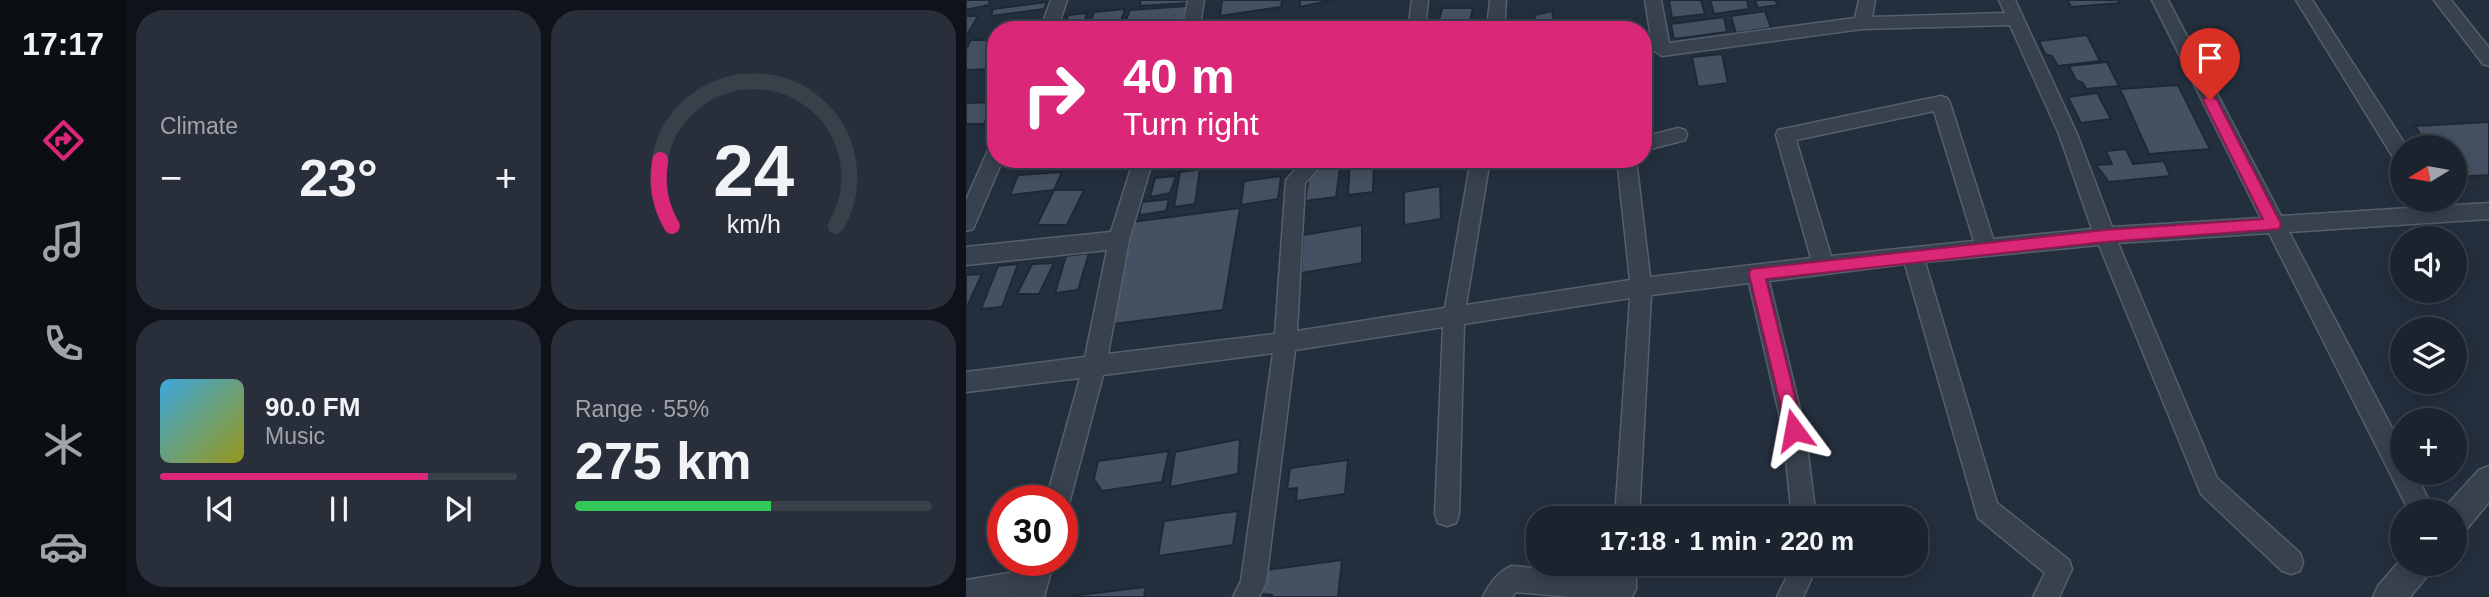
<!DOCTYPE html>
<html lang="en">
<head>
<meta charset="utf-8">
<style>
  body { margin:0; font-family:Helvetica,sans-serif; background:#282f3a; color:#f1f3f6; height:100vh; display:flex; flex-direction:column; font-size:26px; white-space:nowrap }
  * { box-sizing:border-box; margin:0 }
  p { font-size:23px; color:#a0a4aa }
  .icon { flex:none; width:38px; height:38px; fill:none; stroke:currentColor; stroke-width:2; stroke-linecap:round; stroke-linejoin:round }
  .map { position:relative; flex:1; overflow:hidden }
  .details { display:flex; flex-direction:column; gap:10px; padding:10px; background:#0f1319; width:840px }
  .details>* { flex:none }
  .banner { position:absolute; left:21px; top:21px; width:665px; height:147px; border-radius:28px; box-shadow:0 4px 18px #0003,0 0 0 2px #39404a; background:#db2777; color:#fff; overflow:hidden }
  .needle { width:46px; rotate:259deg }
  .fabs { position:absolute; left:1424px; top:135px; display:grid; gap:14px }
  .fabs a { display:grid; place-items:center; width:77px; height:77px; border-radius:50%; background:#1b232e; box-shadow:0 4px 18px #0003,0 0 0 2px #39404a; font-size:35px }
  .speed { position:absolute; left:21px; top:485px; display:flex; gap:14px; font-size:35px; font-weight:700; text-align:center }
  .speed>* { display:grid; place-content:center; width:91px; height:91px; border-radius:50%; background:#1b232e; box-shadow:0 4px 18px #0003,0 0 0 2px #39404a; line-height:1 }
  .speed .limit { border:10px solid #d22; background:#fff; color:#111 }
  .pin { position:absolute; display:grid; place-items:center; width:60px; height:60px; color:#fff; margin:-72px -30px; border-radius:50% 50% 50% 0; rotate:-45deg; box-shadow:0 0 7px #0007 }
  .pin .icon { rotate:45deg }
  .me { position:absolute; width:77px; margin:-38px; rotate:347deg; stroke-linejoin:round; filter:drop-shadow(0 0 5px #0008) }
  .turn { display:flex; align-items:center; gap:24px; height:147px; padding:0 21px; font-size:32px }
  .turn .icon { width:91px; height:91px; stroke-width:2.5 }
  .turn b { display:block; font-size:49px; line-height:60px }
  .big { font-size:52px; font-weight:800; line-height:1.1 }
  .details .tile { flex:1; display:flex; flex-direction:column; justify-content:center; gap:10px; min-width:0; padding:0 24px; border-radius:28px; background:#282f3a }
  .details .dial { align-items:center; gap:0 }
  .dial svg { height:182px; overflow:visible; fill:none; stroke:#39404a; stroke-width:7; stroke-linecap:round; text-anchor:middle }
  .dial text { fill:#f1f3f6; stroke:none }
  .song { display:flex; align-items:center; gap:21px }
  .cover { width:84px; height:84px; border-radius:10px; background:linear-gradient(135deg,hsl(200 70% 55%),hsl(60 70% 35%)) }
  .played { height:7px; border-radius:4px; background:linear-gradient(90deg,#db2777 75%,#39404a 75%) }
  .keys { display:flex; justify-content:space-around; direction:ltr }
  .heat { display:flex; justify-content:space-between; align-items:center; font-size:38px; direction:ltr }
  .charge { height:10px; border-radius:5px; background:linear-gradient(90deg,#34c759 55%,#39404a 0) }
  .details .tiles { flex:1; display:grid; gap:10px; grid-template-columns:repeat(2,1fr) }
  .trip { position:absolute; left:560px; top:506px; width:402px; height:70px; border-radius:28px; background:#1b232e; box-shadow:0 4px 18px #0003,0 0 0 2px #39404a; font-weight:800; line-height:70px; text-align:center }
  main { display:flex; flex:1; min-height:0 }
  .menu { display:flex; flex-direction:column; width:126px; justify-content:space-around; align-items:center; background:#0b0e12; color:#a0a4aa }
  .menu .icon { width:49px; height:49px }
  .menu .selected { color:#db2777 }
  .menu b { font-size:32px; color:#f1f3f6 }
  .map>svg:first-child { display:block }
</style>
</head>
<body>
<main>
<nav class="menu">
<b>17:17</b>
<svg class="icon selected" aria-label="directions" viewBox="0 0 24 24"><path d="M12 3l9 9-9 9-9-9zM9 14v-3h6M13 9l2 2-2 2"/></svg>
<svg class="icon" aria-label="music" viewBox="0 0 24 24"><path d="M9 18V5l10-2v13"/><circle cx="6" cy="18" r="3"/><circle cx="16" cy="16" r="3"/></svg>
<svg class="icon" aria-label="phone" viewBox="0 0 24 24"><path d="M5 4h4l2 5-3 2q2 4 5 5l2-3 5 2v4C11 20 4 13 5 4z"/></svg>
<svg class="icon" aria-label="climate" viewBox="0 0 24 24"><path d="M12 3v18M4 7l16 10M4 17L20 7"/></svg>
<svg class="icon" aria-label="car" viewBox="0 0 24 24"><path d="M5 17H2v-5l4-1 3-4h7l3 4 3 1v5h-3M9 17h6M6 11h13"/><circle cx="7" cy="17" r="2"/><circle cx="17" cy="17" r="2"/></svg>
</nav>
<section class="details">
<div class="tiles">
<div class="tile"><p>Climate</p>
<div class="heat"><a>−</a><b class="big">23°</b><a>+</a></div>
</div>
<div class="tile dial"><svg viewBox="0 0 100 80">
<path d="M14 69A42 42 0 1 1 86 69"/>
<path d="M14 69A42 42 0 0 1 9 40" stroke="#db2777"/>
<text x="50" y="56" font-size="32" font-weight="700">24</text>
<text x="50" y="72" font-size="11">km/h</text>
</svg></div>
<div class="tile">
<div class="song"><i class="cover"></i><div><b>90.0 FM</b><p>Music</p></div></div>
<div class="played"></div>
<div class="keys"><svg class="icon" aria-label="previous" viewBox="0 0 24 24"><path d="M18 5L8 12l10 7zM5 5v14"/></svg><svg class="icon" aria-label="pause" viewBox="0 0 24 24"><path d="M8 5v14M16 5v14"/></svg><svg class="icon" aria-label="next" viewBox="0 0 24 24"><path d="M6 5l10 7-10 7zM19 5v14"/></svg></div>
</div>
<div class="tile"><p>Range · 55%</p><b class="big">275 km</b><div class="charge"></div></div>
</div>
</section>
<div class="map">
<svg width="1523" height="597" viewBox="0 0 1523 597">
  <rect width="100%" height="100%" fill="#242f3e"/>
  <!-- building -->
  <path fill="#455162" stroke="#1f2835" stroke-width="2" d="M0,0H24L23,5L0,10Z
    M175,0H223L222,3L173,6Z
    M256,0H316L315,7L254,16Z
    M334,0H367L334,7Z
    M703,0H735L739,14L706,18Z
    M744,0H781L783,9L748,14Z
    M789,0H809L812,5L792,8Z
    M1102,0H1152L1154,3L1105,7Z
    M81,2L78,9L25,16L27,9Z
    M222,6L214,30H156L164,10Z
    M476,8H507L503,25H472Z
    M159,9L152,30H121L128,12Z
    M586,11L590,30H570L569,15Z
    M799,11L805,28L770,33L765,16Z
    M121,13L116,30H97L102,15Z
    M0,16H12L0,37Z
    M758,17L761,32L708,39L705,24Z
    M1121,35L1134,61L1092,66L1086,56L1079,54L1073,41Z
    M5,40H30V69L0,70V49Z
    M756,54L762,83L732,87L726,57Z
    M1141,62L1153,86L1120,89L1117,83L1110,80L1103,66Z
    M1212,85L1244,149L1183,154L1154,89Z
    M1131,93L1145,119L1115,123L1102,97Z
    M28,102L18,124H0V103Z
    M1523,122V175L1489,177V147H1462L1449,126Z
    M1160,149L1167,164L1198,161L1204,176L1143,182L1130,165L1146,164L1140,151Z
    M384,159H408L407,192L382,195Z
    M375,161L370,197L339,201L345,164Z
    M234,169L229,204L208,207L214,172Z
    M96,172L88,190L44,195L52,175Z
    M210,176L204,193L184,197L189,178Z
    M315,176L312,199L275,205L278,181Z
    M474,186L475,219L438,225V192Z
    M88,190H118L101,225H71Z
    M203,199L200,211L173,215L176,202Z
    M274,208L257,310L132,326L158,223Z
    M396,225V263L335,273L337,235Z
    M123,253L112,290L89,293L100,256Z
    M88,263L73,294H51L66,264Z
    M52,264L36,307L15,309L32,266Z
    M16,274L0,309V275Z
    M274,439L272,474L204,487L209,452Z
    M203,451L196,482L136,491L128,479L132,461Z
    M382,460L379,494L330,501L331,488L321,489L324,468Z
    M272,511L267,545L192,556L198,521Z
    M376,560L372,597H306V595L296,594L300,570Z
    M180,587L178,597H104V596Z"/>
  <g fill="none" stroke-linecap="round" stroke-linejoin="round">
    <defs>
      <path id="minor" d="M85,0H101L91,30H74Z
        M222,0H238L233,30H216Z
        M446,0H462L459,30H442Z
        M524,0H540L538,30H521Z
        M679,0H695L703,43L889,18L893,0H909L906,17L1039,13L1033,0H1049L1111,134L1146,227L1295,218L1186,0H1202L1315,216L1523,203V219L1323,232L1437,449V472H1449L1468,511H1443L1303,233L1152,243L1251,478L1334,553L1337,562L1334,571L1325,574L1316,571L1235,494L1133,245L959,262L1031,503L1103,560L1106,569L1093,597H1067L1079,573L1012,518L939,264L803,281L839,430L850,518H826L817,430L783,283L685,295L673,518H649L664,298L498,324L493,514L490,523L481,526L472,523L469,514L477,327L329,350L300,583L293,597H267L275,581L307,353L137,375L104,500L100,508L96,510V500H80L114,378L0,392V372L119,357L141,250L0,265V247L145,232L168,159H187L163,240L142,354L309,334L320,180L339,159H361L339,183L331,331L479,308L505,159H524L500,305L664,280L651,159H670L684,277L845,258L810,135L812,130L975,96L981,98L984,103L1027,239L1126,229L1093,134L1044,25L896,29L696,56L687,50ZM968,111L1008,241L865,256L830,140Z
        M1330,0H1346L1441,147H1437V164L1430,162Z
        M1468,0H1485L1523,48V66L1517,64Z
        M712,128L719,130L721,135L719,140L677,151V137Z
        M30,146V159H37L7,229L0,231V200L23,148Z
        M64,560H88L78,597H0V580L61,570Z
        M646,564H670V589L666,597H605L550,592L546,597H517C523,584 532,572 545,566L645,575Z
        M827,564H852L837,597H811Z"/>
      <path id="tertiary" d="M1523,466V502L1500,530L1489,534V511H1477L1478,508L1513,470Z
        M1437,557V564H1466L1462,575L1444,597H1407L1412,586Z"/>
    </defs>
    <!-- minor casing -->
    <use href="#minor" stroke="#565f6c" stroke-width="3"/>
    <!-- tertiary casing -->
    <use href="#tertiary" stroke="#565f6c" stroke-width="3"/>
    <!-- minor -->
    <use href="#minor" fill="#38414e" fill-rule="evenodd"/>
    <!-- tertiary -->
    <use href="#tertiary" fill="#38414e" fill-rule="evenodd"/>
  </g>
  <!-- route -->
  <path fill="#db2777" stroke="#8e194d" stroke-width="2" d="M1244,95L1251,100L1313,220L1315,224L1313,229L1139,242L800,279L837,430L834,436L828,438L822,436L783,274L785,269L1139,230L1297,219L1237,100Z"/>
</svg>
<div class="fabs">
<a><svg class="needle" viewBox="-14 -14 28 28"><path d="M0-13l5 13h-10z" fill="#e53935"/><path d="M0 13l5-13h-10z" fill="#a0a4aa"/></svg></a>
<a><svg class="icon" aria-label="sound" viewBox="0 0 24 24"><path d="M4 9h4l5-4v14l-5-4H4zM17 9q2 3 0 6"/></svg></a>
<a><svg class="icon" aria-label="layers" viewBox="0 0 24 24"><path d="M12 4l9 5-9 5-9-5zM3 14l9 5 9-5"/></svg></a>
<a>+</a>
<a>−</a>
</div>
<div class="speed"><div class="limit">30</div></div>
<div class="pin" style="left:1244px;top:100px;background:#d93025"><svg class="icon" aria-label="arrive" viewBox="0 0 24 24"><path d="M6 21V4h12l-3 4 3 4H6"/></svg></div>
<svg class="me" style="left:828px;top:430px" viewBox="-20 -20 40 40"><path d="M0-17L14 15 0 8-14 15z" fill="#db2777" stroke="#fff" stroke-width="4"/></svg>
<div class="trip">17:18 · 1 min · 220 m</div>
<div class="banner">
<div class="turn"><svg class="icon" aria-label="right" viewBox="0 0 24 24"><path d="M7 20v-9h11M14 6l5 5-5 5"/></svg><div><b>40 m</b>Turn right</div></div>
</div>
</div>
</main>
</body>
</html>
